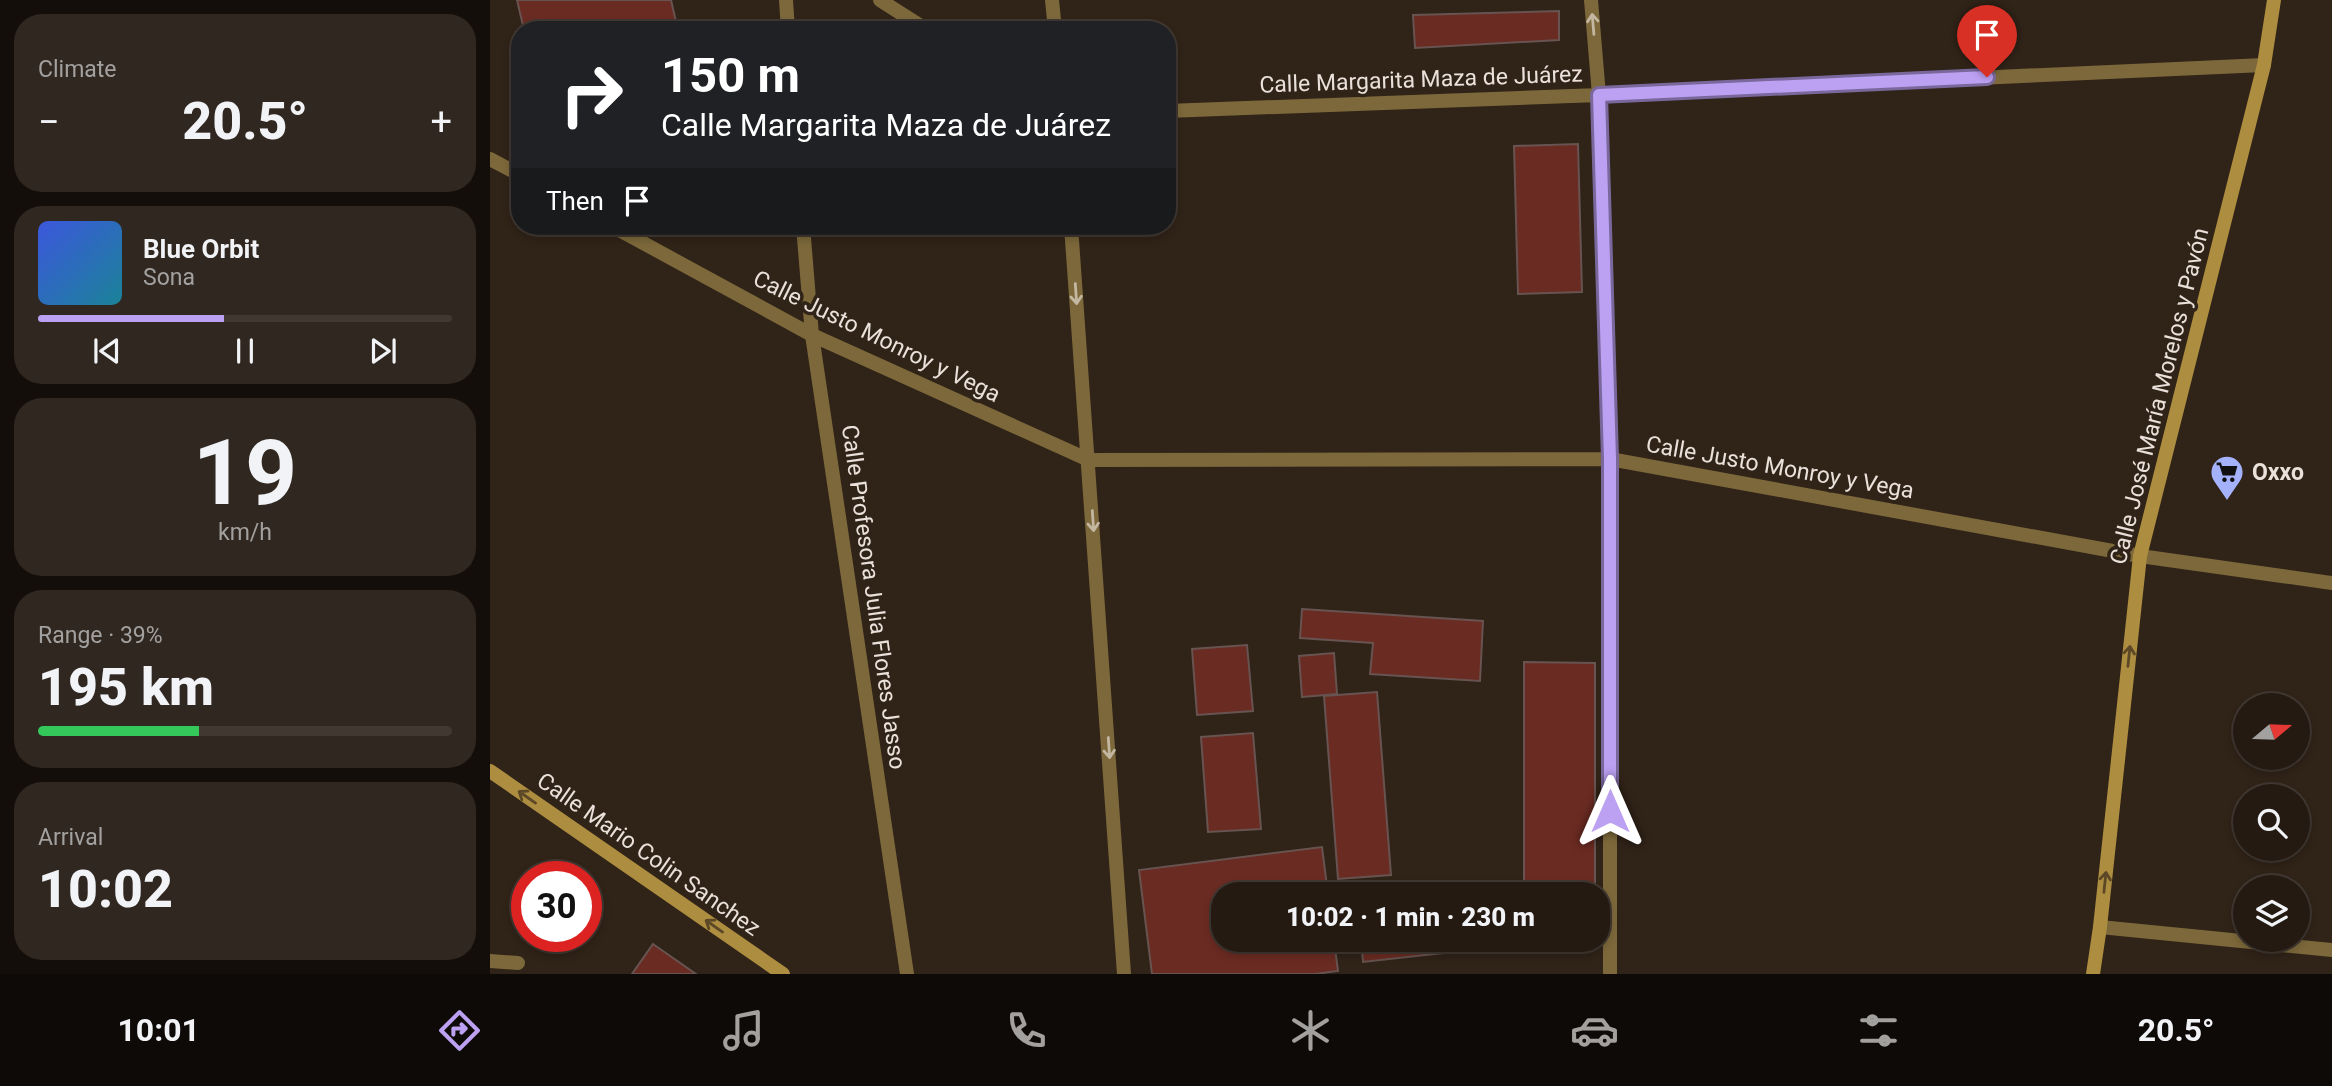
<!DOCTYPE html>
<html lang="en">
<head>
<meta charset="utf-8">
<style>
  body { margin:0; font-family:Roboto,sans-serif; background:#302720; color:#f1f3f6; height:100vh; display:flex; flex-direction:column; font-size:26px; white-space:nowrap }
  * { box-sizing:border-box; margin:0 }
  p { font-size:23px; color:#a3a19f }
  .icon { flex:none; width:38px; height:38px; fill:none; stroke:currentColor; stroke-width:2; stroke-linecap:round; stroke-linejoin:round }
  .map { position:relative; flex:1; overflow:hidden }
  .panel { display:flex; flex-direction:column; gap:14px; padding:14px; background:#140e0a; width:490px }
  .panel>* { flex:none }
  .banner { position:absolute; left:21px; top:21px; width:665px; height:214px; border-radius:28px; box-shadow:0 4px 10px #0003,0 0 0 2px #413832; background:#202124; color:#fff; overflow:hidden }
  .needle { width:46px; rotate:71deg }
  .fabs { position:absolute; left:1743px; top:693px; display:grid; gap:14px }
  .fabs a { display:grid; place-items:center; width:77px; height:77px; border-radius:50%; background:#241a12; box-shadow:0 4px 10px #0003,0 0 0 2px #413832; font-size:35px }
  .speed { position:absolute; left:21px; top:861px; display:flex; gap:14px; font-size:35px; font-weight:700; text-align:center }
  .speed>* { display:grid; place-content:center; width:91px; height:91px; border-radius:50%; background:#241a12; box-shadow:0 4px 10px #0003,0 0 0 2px #413832; line-height:1 }
  .speed .limit { border:10px solid #d22; background:#fff; color:#111 }
  .pin { position:absolute; display:grid; place-items:center; width:60px; height:60px; color:#fff; margin:-72px -30px; border-radius:50% 50% 50% 0; rotate:-45deg; box-shadow:0 0 7px #0007 }
  .pin .icon { rotate:45deg }
  .me { position:absolute; width:77px; margin:-38px; rotate:0deg; stroke-linejoin:round; filter:drop-shadow(0 0 5px #0008) }
  .turn { display:flex; align-items:center; gap:24px; height:147px; padding:0 35px; font-size:32px }
  .turn .icon { width:91px; height:91px; stroke-width:2.5 }
  .turn b { display:block; font-size:49px; line-height:60px }
  .then { display:flex; align-items:center; height:66px; padding:0 35px; background:#0003; gap:14px; font-size:26px }
  .big { font-size:52px; font-weight:800; line-height:1.1 }
  .panel .card { flex:1; display:flex; flex-direction:column; justify-content:center; gap:10px; min-width:0; padding:0 24px; border-radius:28px; background:#302720 }
  .panel .dial { align-items:center; gap:0 }
  .dial b { font-size:91px; line-height:1 }
  .song { display:flex; align-items:center; gap:21px }
  .cover { width:84px; height:84px; border-radius:10px; background:linear-gradient(135deg,hsl(230 70% 55%),hsl(190 70% 35%)) }
  .played { height:7px; border-radius:4px; background:linear-gradient(90deg,#bca0f2 45%,#413832 45%) }
  .keys { display:flex; justify-content:space-around; direction:ltr }
  .heat { display:flex; justify-content:space-between; align-items:center; font-size:38px; direction:ltr }
  .charge { height:10px; border-radius:5px; background:linear-gradient(90deg,#34c759 39%,#413832 0) }
  .trip { position:absolute; left:721px; top:882px; width:399px; height:70px; border-radius:28px; background:#241a12; box-shadow:0 4px 10px #0003,0 0 0 2px #413832; font-weight:800; line-height:70px; text-align:center }
  .tabs { display:flex; height:112px; justify-content:space-around; align-items:center; background:#0e0a07; color:#a3a19f }
  .tabs .icon { width:49px; height:49px }
  .tabs .selected { color:#bca0f2 }
  .tabs b { font-size:32px; color:#f1f3f6 }
  main { display:flex; flex:1; min-height:0 }
  .map>svg:first-child { display:block }
</style>
</head>
<body>
<main>
<section class="panel">
<div class="card"><p>Climate</p>
<div class="heat"><a>−</a><b class="big">20.5°</b><a>+</a></div>
</div>
<div class="card">
<div class="song"><i class="cover"></i><div><b>Blue Orbit</b><p>Sona</p></div></div>
<div class="played"></div>
<div class="keys"><svg class="icon" aria-label="previous" viewBox="0 0 24 24"><path d="M18 5L8 12l10 7zM5 5v14"/></svg><svg class="icon" aria-label="pause" viewBox="0 0 24 24"><path d="M8 5v14M16 5v14"/></svg><svg class="icon" aria-label="next" viewBox="0 0 24 24"><path d="M6 5l10 7-10 7zM19 5v14"/></svg></div>
</div>
<div class="card dial"><b>19</b><p>km/h</p></div>
<div class="card"><p>Range · 39%</p><b class="big">195 km</b><div class="charge"></div></div>
<div class="card"><p>Arrival</p><b class="big">10:02</b></div>
</section>
<div class="map">
<svg width="1842" height="974" viewBox="0 0 1842 974">
  <rect width="100%" height="100%" fill="#302318"/>
  <!-- building -->
  <path fill="#6a2b22" stroke="#675350" stroke-width="2" d="M27,0H181L187,26L171,30H34Z
    M1069,11V40L925,48L923,15Z
    M1088,144L1092,292L1028,294L1024,146Z
    M812,609L993,621L990,681L880,674L883,643L810,638Z
    M757,645L763,711L707,715L702,649Z
    M844,653L847,694L812,697L809,656Z
    M1034,662L1105,663V894H1034Z
    M887,692L901,875L848,879L834,696Z
    M763,733L771,829L718,832L711,737Z
    M832,847L838,894H733V940H844L848,971L825,974H662L649,870Z
    M871,940H970L971,951L873,962Z
    M163,944L206,974H142Z"/>
  <g fill="none" stroke-linecap="round" stroke-linejoin="round">
    <!-- street -->
    <path stroke="#7c683a" stroke-width="14" d="M296,0L298,30
      M390,0L437,30
      M562,0L565,30
      M1101,0L1109,95L1120,459V974
      M677,111L1109,95L1774,65
      M0,159L30,175
      M122,226L322,335L599,460L1120,459L1650,556L1842,583
      M313,226L322,335L417,974
      M581,226L634,974
      M1610,927L1842,950
      M0,961L28,963"/>
    <!-- secondary -->
    <path stroke="#ad8d3f" stroke-width="14" d="M0,771L293,974
      M1603,974L1610,927L1650,556L1774,65L1784,0"/>
  </g>
  <!-- one-way arrows -->
  <defs><path id="oneway-shaft" d="M-6 0H5M1.5-3L5.5 0L1.5 3" fill="none" stroke-width="1.6" stroke-linecap="round" stroke-linejoin="round" transform="scale(1.75)"/></defs>
  <g stroke="#c4b7a2">
    <use href="#oneway-shaft" transform="translate(1103 24) rotate(-95)"/>
    <use href="#oneway-shaft" transform="translate(586 294) rotate(86)"/>
    <use href="#oneway-shaft" transform="translate(603 521) rotate(86)"/>
    <use href="#oneway-shaft" transform="translate(619 748) rotate(86)"/>
  </g>
  <g stroke="#5c4826">
    <use href="#oneway-shaft" transform="translate(1639 656) rotate(-84)"/>
    <use href="#oneway-shaft" transform="translate(37 797) rotate(-145)"/>
    <use href="#oneway-shaft" transform="translate(1615 882) rotate(-84)"/>
    <use href="#oneway-shaft" transform="translate(224 926) rotate(-145)"/>
  </g>
  <g fill="none" stroke-linecap="round" stroke-linejoin="round">
    <defs>
      <path id="route" d="M1120,811V459L1109,95L1497,77"/>
    </defs>
    <!-- route casing -->
    <use href="#route" stroke="#7a689d" stroke-width="18"/>
    <!-- route -->
    <use href="#route" stroke="#bca0f2" stroke-width="12"/>
  </g>
  <!-- icons -->
  <defs>
    <symbol id="supermarket-pin" viewBox="-11 -11 22 30"><path d="M0 17L-7.5 6A9.5 9.5 0 1 1 7.5 6Z" fill="#a4b2fc" stroke="#302318"/><path d="M-6-5.5h2.5l.6 2H6L4.5 2H-2.5L-4.4-4H-6ZM-1.5 3.2a1.3 1.3 0 1 0 .1 0ZM3 3.2a1.3 1.3 0 1 0 .1 0Z" fill="#111"/></symbol>
  </defs>
  <g fill-rule="evenodd">
    <use href="#supermarket-pin" x="1718" y="453" width="38" height="52"/>
  </g>
  <g text-anchor="middle" stroke-width="7" stroke-linejoin="round" paint-order="stroke">
    <!-- street labels -->
    <g font-size="23" fill="#eae1da" stroke="#302318">
      <text transform="translate(931 79) rotate(-2)" y="8">Calle Margarita Maza de Juárez</text>
      <text transform="translate(387 336) rotate(26)" y="8">Calle Justo Monroy y Vega</text>
      <text transform="translate(1669 396) rotate(-76)" y="8">Calle José María Morelos y Pavón</text>
      <text transform="translate(1290 467) rotate(10)" y="8">Calle Justo Monroy y Vega</text>
      <text transform="translate(384 597) rotate(82)" y="8">Calle Profesora Julia Flores Jasso</text>
      <text transform="translate(159 854) rotate(35)" y="8">Calle Mario Colin Sanchez</text>
    </g>
    <!-- poi labels -->
    <g font-size="23" font-weight="bold" fill="#eae1da" stroke="#302318" text-anchor="start">
      <text x="1762" y="480">Oxxo</text>
    </g>
  </g>
</svg>
<div class="fabs">
<a><svg class="needle" viewBox="-14 -14 28 28"><path d="M0-13l5 13h-10z" fill="#e53935"/><path d="M0 13l5-13h-10z" fill="#a3a19f"/></svg></a>
<a><svg class="icon" aria-label="search" viewBox="0 0 24 24"><circle cx="10" cy="10" r="6"/><path d="M15 15l6 6"/></svg></a>
<a><svg class="icon" aria-label="layers" viewBox="0 0 24 24"><path d="M12 4l9 5-9 5-9-5zM3 14l9 5 9-5"/></svg></a>
</div>
<div class="speed"><div class="limit">30</div></div>
<div class="pin" style="left:1497px;top:77px;background:#d93025"><svg class="icon" aria-label="arrive" viewBox="0 0 24 24"><path d="M6 21V4h12l-3 4 3 4H6"/></svg></div>
<svg class="me" style="left:1120px;top:811px" viewBox="-20 -20 40 40"><path d="M0-17L14 15 0 8-14 15z" fill="#bca0f2" stroke="#fff" stroke-width="4"/></svg>
<div class="trip">10:02 · 1 min · 230 m</div>
<div class="banner">
<div class="turn"><svg class="icon" aria-label="right" viewBox="0 0 24 24"><path d="M7 20v-9h11M14 6l5 5-5 5"/></svg><div><b>150 m</b>Calle Margarita Maza de Juárez</div></div>
<div class="then">Then<svg class="icon" aria-label="arrive" viewBox="0 0 24 24"><path d="M6 21V4h12l-3 4 3 4H6"/></svg></div>
</div>
</div>
</main>
<nav class="tabs">
<b>10:01</b>
<svg class="icon selected" aria-label="directions" viewBox="0 0 24 24"><path d="M12 3l9 9-9 9-9-9zM9 14v-3h6M13 9l2 2-2 2"/></svg>
<svg class="icon" aria-label="music" viewBox="0 0 24 24"><path d="M9 18V5l10-2v13"/><circle cx="6" cy="18" r="3"/><circle cx="16" cy="16" r="3"/></svg>
<svg class="icon" aria-label="phone" viewBox="0 0 24 24"><path d="M5 4h4l2 5-3 2q2 4 5 5l2-3 5 2v4C11 20 4 13 5 4z"/></svg>
<svg class="icon" aria-label="climate" viewBox="0 0 24 24"><path d="M12 3v18M4 7l16 10M4 17L20 7"/></svg>
<svg class="icon" aria-label="car" viewBox="0 0 24 24"><path d="M5 17H2v-5l4-1 3-4h7l3 4 3 1v5h-3M9 17h6M6 11h13"/><circle cx="7" cy="17" r="2"/><circle cx="17" cy="17" r="2"/></svg>
<svg class="icon" aria-label="filters" viewBox="0 0 24 24"><path d="M4 7h16M4 17h16"/><circle cx="9" cy="7" r="2"/><circle cx="15" cy="17" r="2"/></svg>
<b>20.5°</b>
</nav>
</body>
</html>
